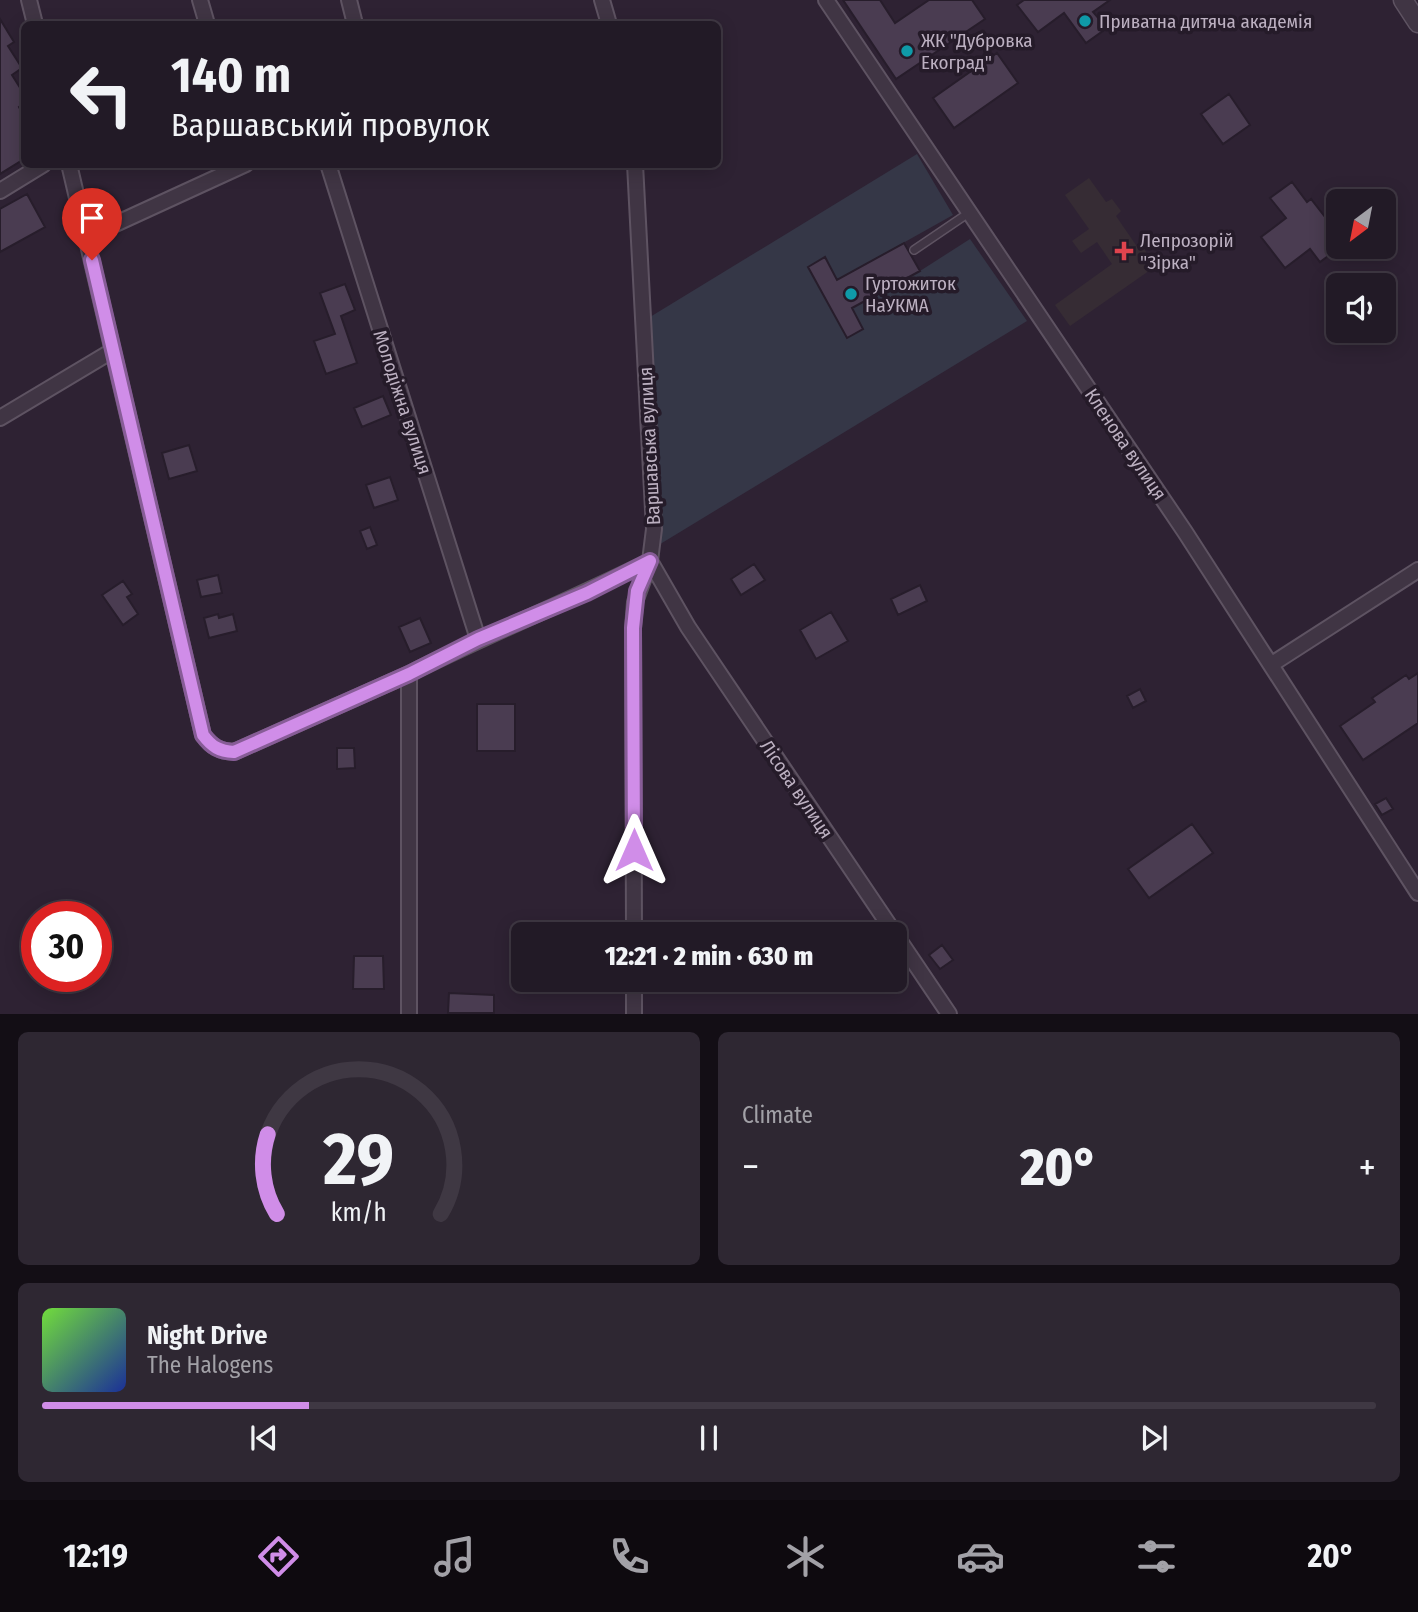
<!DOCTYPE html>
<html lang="en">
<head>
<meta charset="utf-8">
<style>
  body { margin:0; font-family:"Fira Sans Condensed",sans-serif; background:#2e2732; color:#f1f3f6; height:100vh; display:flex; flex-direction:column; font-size:26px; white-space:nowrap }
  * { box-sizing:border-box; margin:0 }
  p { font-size:23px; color:#a2a1a7 }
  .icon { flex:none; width:38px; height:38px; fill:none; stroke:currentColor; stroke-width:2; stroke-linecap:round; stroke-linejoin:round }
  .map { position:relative; height:1014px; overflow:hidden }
  .details { display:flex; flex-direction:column; gap:18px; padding:18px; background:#130e15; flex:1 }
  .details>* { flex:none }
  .top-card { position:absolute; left:21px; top:21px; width:700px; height:147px; border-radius:10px; box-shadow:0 4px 18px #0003,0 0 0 2px #3f3843; background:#221a26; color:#f1f3f6; overflow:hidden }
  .needle { width:46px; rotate:212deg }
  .buttons { position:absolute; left:1326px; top:189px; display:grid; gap:14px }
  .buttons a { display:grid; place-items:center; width:70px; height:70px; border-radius:10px; background:#221a26; box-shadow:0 4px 18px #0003,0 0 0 2px #3f3843; font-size:35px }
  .speed { position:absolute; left:21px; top:901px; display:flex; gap:14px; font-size:35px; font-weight:700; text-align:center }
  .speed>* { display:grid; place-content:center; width:91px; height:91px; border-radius:50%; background:#221a26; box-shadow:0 4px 18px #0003,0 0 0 2px #3f3843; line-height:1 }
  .speed .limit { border:10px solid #d22; background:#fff; color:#111 }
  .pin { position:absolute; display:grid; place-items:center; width:60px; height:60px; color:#fff; margin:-72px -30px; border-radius:50% 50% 50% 0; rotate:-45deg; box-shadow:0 0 7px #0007 }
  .pin .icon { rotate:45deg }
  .me { position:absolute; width:77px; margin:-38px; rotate:0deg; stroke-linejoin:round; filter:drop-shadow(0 0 5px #0008) }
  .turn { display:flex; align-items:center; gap:24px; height:147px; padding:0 35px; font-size:32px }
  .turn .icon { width:91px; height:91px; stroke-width:2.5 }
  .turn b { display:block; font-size:49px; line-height:60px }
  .big { font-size:52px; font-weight:800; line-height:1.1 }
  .details .widget { flex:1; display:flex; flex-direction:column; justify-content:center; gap:10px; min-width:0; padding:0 24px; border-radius:10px; background:#2e2732 }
  .details .dial { align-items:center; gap:0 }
  .dial svg { height:182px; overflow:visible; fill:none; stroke:#3f3843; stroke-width:7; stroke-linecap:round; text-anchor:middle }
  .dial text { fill:#f1f3f6; stroke:none }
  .song { display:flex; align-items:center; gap:21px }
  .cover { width:84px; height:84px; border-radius:10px; background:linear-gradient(135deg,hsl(100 70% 55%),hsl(230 70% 35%)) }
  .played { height:7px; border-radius:4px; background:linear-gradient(90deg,#d08de8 20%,#3f3843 20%) }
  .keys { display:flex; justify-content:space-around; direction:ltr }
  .heat { display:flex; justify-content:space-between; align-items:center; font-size:38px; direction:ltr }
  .details .tiles { flex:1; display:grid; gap:18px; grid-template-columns:1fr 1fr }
  .widget:last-child { grid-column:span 2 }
  .trip { position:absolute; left:511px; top:922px; width:396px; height:70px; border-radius:10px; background:#221a26; box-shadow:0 4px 18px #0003,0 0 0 2px #3f3843; font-weight:800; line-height:70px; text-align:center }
  .tab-bar { display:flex; height:112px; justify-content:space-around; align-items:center; background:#0e0a0f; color:#a2a1a7 }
  .tab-bar .icon { width:49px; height:49px }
  .tab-bar .on { color:#d08de8 }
  .tab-bar b { font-size:32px; color:#f1f3f6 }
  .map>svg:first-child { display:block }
</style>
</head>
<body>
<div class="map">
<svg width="1418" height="1014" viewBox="0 0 1418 1014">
  <rect width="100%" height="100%" fill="#2e2233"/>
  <!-- medical -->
  <path fill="#362c34" d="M1089,178L1106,202L1112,199L1121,211L1116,216L1138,248L1142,246L1156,266L1070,326L1055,305L1112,264L1097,242L1081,253L1072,241L1089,229L1065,195Z"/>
  <!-- green -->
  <path fill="#353747" d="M917,154L953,215L837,280L825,257L808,267L847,337L863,329L852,308L920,271L970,239L1027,321L657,546L650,317Z"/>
  <!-- building -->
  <path fill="#4a3c51" stroke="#271d2b" stroke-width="2" d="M843,0H880L895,23L929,0H972L985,19L896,79Z
    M1024,0H1110L1093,12L1107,28L1086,43L1064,13L1038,32L1017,5Z
    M0,19L14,42L8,46L22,68L12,75L24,94V103L19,107L24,116V159L0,174Z
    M997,53L1018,83L954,128L933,98Z
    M1229,94L1250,125L1223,144L1201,114Z
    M1292,182L1307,202L1311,199L1339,235V248L1320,262L1310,249L1285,268L1261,237L1286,218L1270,198Z
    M27,194L45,227L0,252V209Z
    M904,243L920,271L852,308L863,329L847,338L808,267L825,257L837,280Z
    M345,284L355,310L341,316L357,363L326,374L314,341L335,334L320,293Z
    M383,396L391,415L362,427L354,408Z
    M189,445L197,471L169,479L162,453Z
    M390,477L398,500L374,508L366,485Z
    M370,527L377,545L367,549L360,531Z
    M754,564L765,580L741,595L731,579Z
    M218,575L222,593L201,597L197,580Z
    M123,581L132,594L127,597L138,614L123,625L102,595Z
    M920,585L927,601L898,615L891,599Z
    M831,612L848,641L816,659L800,630Z
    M218,614L219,618L233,614L237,631L209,638L204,618Z
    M420,618L431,643L410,652L399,627Z
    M1418,673V723L1363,760L1340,726L1375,702L1372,698L1406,675L1409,679Z
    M1140,689L1146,701L1133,708L1127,696Z
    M477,704H515V751H477Z
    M337,748H354L355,768L337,769Z
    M1386,798L1393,809L1382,815L1375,804Z
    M1192,824L1213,853L1149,898L1128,869Z
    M942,945L953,960L940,969L929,955Z
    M354,956H383L384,989H353Z
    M449,993L494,995V1013H448Z"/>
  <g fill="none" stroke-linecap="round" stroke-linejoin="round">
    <defs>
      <path id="service" d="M914,250L970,212"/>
      <path id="minor" d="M29,0L35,24
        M200,0L207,24
        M349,0L355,24
        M602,0L609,24
        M826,0L1185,532L1418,893
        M69,164L203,735C212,747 219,751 234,752L409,674
        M328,164L478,639
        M0,191L44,164
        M87,237L246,164
        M0,418L112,351
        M1272,664L1418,570
        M634,934L633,628L635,602L650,561L654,529L635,164
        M634,980V1014
        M409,1014V674C488,634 570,601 650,561L688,627L949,1014"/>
      <path id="tertiary" d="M1403,0L1418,23"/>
    </defs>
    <!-- service casing -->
    <use href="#service" stroke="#5e5362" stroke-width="10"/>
    <!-- minor casing -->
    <use href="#minor" stroke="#5e5362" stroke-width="18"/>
    <!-- tertiary casing -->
    <use href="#tertiary" stroke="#5e5362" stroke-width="21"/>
    <!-- service -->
    <use href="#service" stroke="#403544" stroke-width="7"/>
    <!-- minor -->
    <use href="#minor" stroke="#403544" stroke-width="14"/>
    <!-- tertiary -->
    <use href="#tertiary" stroke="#403544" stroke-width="18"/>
  </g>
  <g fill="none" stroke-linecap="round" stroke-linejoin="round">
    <defs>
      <path id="route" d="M92,260L203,735C212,747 219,751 234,752L409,674L478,639L587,593L650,561L637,591L633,628L634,850"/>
    </defs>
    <!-- route casing -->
    <use href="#route" stroke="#875c97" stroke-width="18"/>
    <!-- route -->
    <use href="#route" stroke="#d08de8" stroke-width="12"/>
  </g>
  <!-- markers -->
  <g fill="#0f9aa8" stroke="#251b29" stroke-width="2.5">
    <circle cx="1085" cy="21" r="7"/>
    <circle cx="907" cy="51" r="7"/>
    <circle cx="851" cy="294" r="7"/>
  </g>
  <path fill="#e0444e" stroke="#251b29" stroke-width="2.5" d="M1120.5 240.5h7v7h7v7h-7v7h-7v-7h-7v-7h7z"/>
  <g text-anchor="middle" stroke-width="7" stroke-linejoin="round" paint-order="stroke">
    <!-- poi labels -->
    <g font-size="19" fill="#bcb0c1" stroke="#251b29" text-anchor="start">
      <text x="1099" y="28">Приватна дитяча академiя</text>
      <text x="921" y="47">ЖК "Дубровка<tspan x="921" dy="22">Екоград"</tspan></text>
      <text x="1140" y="247">Лепрозорій<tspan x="1140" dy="22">"Зірка"</tspan></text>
      <text x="865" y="290">Гуртожиток<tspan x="865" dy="22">НаУКМА</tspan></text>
    </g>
    <!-- street labels -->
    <g font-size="19" fill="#bcb0c1" stroke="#251b29">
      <text transform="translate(403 402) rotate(72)" y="7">Молодіжна вулиця</text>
      <text transform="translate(1126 444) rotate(56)" y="7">Кленова вулиця</text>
      <text transform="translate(649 446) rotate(-93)" y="7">Варшавська вулиця</text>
      <text transform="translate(797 789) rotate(56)" y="7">Лісова вулиця</text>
    </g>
  </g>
</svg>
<div class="buttons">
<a><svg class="needle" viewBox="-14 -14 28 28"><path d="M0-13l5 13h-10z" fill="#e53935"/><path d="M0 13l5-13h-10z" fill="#a2a1a7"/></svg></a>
<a><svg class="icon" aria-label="sound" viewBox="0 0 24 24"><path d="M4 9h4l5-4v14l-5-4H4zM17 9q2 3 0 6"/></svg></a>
</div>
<div class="speed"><div class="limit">30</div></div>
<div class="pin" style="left:92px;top:260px;background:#d93025"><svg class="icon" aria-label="arrive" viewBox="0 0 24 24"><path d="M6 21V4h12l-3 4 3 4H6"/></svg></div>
<svg class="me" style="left:634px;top:850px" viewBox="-20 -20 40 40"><path d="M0-17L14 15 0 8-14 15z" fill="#d08de8" stroke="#fff" stroke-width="4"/></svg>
<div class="trip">12:21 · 2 min · 630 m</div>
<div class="top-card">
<div class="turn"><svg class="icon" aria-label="left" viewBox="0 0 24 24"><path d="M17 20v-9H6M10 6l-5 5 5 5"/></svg><div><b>140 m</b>Варшавський провулок</div></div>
</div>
</div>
<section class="details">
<div class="tiles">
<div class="widget dial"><svg viewBox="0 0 100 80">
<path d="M14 69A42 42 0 1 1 86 69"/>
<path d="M14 69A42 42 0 0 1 10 34" stroke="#d08de8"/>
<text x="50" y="56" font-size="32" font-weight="700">29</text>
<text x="50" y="72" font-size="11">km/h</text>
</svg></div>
<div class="widget"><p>Climate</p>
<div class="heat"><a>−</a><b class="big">20°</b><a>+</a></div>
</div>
<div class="widget">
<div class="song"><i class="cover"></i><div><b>Night Drive</b><p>The Halogens</p></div></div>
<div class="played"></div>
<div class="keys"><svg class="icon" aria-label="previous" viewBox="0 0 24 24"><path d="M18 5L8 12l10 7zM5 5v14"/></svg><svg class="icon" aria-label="pause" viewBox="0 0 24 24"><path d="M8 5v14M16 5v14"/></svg><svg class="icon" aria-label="next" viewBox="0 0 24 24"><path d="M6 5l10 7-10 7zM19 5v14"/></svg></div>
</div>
</div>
</section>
<nav class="tab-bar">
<b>12:19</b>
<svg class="icon on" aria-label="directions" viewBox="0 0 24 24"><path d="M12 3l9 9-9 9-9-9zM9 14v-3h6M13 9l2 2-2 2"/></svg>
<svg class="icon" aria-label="music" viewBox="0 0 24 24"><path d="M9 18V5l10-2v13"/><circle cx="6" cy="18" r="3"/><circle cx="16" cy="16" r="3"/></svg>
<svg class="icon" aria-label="phone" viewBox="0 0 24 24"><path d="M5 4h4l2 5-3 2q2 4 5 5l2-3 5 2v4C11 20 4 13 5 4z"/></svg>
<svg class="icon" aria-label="climate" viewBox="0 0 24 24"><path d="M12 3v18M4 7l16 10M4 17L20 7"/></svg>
<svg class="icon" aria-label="car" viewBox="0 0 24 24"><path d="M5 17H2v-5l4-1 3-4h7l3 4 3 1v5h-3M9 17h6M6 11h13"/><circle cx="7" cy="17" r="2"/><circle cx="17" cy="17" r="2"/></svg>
<svg class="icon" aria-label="filters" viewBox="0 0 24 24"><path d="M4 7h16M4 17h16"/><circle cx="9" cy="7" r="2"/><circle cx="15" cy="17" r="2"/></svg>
<b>20°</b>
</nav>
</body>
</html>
